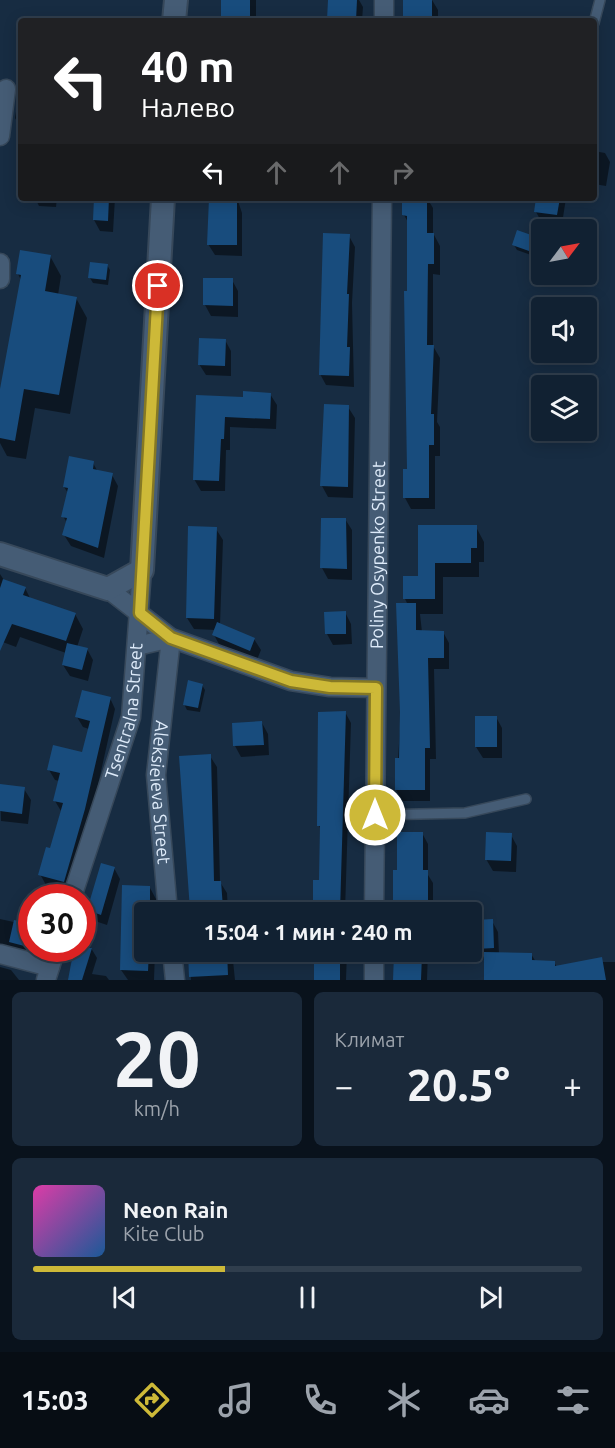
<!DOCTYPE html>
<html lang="ru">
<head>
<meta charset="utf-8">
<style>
  body { margin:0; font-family:Ubuntu,sans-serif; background:#1a293a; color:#f1f3f6; height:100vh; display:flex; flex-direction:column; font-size:22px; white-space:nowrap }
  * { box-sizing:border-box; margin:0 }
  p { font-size:20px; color:#9ca3ac }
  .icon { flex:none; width:33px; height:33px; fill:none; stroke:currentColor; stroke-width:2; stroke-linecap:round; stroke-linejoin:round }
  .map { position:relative; height:980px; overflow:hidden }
  .details { display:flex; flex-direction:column; gap:12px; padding:12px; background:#09121c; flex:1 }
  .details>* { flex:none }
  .guide { position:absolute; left:18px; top:18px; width:579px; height:183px; border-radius:6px; box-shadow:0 3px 15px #0003,0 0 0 2px #303e4d; background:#202124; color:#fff; overflow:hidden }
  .needle { width:39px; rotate:58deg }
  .tools { position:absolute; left:531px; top:219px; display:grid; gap:12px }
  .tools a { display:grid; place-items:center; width:66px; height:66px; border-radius:6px; background:#112132; box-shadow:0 3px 15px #0003,0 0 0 2px #303e4d; font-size:30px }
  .speed { position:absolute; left:18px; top:884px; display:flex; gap:12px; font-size:30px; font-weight:700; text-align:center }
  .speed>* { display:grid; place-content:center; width:78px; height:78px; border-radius:50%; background:#112132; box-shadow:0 3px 15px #0003,0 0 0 2px #303e4d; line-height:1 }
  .speed .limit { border:9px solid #d22; background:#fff; color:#111 }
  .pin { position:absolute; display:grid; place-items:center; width:51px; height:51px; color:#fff; margin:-26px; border:3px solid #fff; border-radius:50%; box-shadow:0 2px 6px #0007 }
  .me { position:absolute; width:66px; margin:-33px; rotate:0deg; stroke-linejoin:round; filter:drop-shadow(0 0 4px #0008) }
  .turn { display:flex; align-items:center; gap:21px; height:126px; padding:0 24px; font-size:27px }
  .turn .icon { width:78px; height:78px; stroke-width:2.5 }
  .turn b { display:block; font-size:42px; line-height:51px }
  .lanes { display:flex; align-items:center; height:57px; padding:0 24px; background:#0003; justify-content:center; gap:30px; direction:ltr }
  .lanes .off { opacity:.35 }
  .big { font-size:45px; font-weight:700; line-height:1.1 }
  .details .tile { flex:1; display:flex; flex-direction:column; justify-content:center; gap:9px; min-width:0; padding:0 21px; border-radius:9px; background:#1a293a }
  .details .dial { align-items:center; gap:0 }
  .dial b { font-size:78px; line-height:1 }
  .song { display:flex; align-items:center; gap:18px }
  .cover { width:72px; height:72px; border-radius:9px; background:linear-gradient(135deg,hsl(320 70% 55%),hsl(210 70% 35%)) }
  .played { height:6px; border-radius:3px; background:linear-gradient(90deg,#cdb938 35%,#303e4d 35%) }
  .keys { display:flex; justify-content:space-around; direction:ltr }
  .heat { display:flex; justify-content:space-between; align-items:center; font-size:33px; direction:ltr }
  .details .tiles { flex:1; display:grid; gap:12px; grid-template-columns:1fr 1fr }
  .tile:last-child { grid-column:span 2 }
  .trip { position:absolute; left:134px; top:902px; width:348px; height:60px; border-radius:6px; background:#112132; box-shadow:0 3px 15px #0003,0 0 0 2px #303e4d; font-weight:700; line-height:60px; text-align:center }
  .tab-bar { display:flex; height:96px; justify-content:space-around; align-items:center; background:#070d14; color:#9ca3ac }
  .tab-bar .icon { width:42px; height:42px }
  .tab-bar .on { color:#cdb938 }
  .tab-bar b { font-size:27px; color:#f1f3f6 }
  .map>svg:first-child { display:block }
</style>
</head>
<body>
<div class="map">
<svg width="615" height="980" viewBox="0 0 615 980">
  <rect width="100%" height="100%" fill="#172c42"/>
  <!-- shadow -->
  <path fill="#0007" d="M221,0H256V21H222Z
    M329,0H359L363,7L362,21H329Z
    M404,0H432L438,10V21H405Z
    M548,17L575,20L576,21H548Z
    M18,99H21V128L15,118Z
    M594,151L605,153L610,162L606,186L594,184Z
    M35,198H57L56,207L39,206Z
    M95,198H115L113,232L100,231L94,220Z
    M210,198H237L242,213V256L215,255L208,244Z
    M324,198H357V203L326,201Z
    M404,198H427L433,208V233L440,246V275L433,274V346L440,358L437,422L440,427V456H435V509H411L405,498L409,471V224L404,215Z
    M538,198H566L562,224L541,221L536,212Z
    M349,236L355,247L352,303L354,387L326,385L320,374Z
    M533,237L536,242L531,255L517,250L514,245Z
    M50,256L61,276L58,295L76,298L87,318L70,414L35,408L26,459L7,456L0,443V415L21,280L18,274Z
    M107,265L110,270L108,285L93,283L90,278Z
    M205,279L232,280L238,291V317L211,316L205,305Z
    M225,340L231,351V376L206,375L199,364Z
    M270,394L277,405L276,429L230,427V450H226L225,491H201L194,479L197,397L244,399Z
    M348,407L355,418L353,498L328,497L322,486Z
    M93,463L98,472L112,475L118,486L104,558L71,546L64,535L67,523L63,516L68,493L64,487Z
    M345,519L352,530V580L328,579L322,568Z
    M419,527H476L484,542V562H479V577H443V614H420L422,632H443L449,643V669H434L436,759H430V801H403L396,790L408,605L405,599L419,577Z
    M216,529L223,540L220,625L254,639L261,650L256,662L220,646L214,635L216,630L194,629L187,618Z
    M0,574L4,580L25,588L31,600L75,614L83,629L77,647L87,649L93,660L88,681L70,676L63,665L66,653L20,637L16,647L0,641Z
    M345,612L351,624L352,644L333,645L327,634Z
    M202,685L205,690L200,712L187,710L184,704Z
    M110,698L115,709L90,820L70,891L46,885L40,874L51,850L61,811L55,801L60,781L55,780L49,770L83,754L89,729L83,727L77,717Z
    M345,712L351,723L345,912H321L322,831L319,826Z
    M496,717L502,728V758H483L476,747Z
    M262,723L268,734L269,755L241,757L235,746Z
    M210,756L217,767L220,882L227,893L228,912H193L191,909Z
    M0,786L24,789L31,800L28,824L1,821Z
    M422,833L428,844V875L433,883V912H401L395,901L399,872Z
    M511,835L517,846L516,872L493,871L486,859Z
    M114,868L120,879L107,925L95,921L89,910Z
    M150,888L156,899V912H144V951H155L154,980H128L121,970Z
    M0,919L32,926V948H43L41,959L0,949Z
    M492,921L498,932L499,954H531L536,962H554L561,974V980H485L484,960L478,949Z
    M82,946L91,948L97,958L92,974L106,976L109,980H70L73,948H82Z
    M189,951H232L235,980H191Z
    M315,951H347L346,980H317Z
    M395,951H428L427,980H395Z
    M603,962H615V980H582Z
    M0,967L11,970L19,980H0Z"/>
  <!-- building -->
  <path fill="#184c7d" d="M221,0H250V21L221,20Z
    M328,0H357L356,21L327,20Z
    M403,0H432V21H403Z
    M94,198H109L108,221L93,220Z
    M209,198L237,201V245H207Z
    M402,198H427V233H434V264H428L427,345H434L431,414H434V445H429V498H403V469H407L404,291H407V216L402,215Z
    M536,198H560L557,215L534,212Z
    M517,230L534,236L529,251L512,245Z
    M323,233L350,234L347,294H349L347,347H350L349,376L319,375Z
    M20,250L51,255L45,291L77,297L59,395L24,389L15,441L0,438V389L21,275L16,274Z
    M90,262L108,264L106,280L88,278Z
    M203,278H233V306L203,305Z
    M199,338L226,339L225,366L198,365Z
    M243,391L271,393L270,419L225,417L224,439H221L219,481L193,480L196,395L243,397Z
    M324,404L349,405L348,487L320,486Z
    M69,456L94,461L93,469L113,473L98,548L62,535L67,518L61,517L68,488L63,487Z
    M321,518H346L347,569L320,568Z
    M418,525H477V548H471V563H435V599H403V576H418Z
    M188,526L217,527L214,619L186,618Z
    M3,579L26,587L23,595L76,613L66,641L12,624L0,651V588Z
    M396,603H416V630L444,631V658H428L430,748H425V790H395V758H399L400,712Z
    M346,611V634H325L324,612Z
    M217,622L255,638L250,651L212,635Z
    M67,643L88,648L82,670L62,665Z
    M188,680L203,684L198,708L183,705Z
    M82,690L111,697L85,809L64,882L38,875L46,847L50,848L63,803L53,801L60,773L47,770L53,745L82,752L90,721L75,717Z
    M346,711L340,912H313V880H319L320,826H317L318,712Z
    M475,716H497V747H475Z
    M262,721L264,745L233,746L232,723Z
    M211,754L214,881H221L223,908L190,910L179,756Z
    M0,784L25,787L22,814L0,811Z
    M397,832H423V870H428V902H393V870H397Z
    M486,832L512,833L511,861L485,860Z
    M101,863L115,867L101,915L87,910Z
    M122,885L150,886V912H144V951H149L148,971L120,970Z
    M493,919L494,948L476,949L475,920Z
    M14,920L32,924V948L9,942Z
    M74,948H92L82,980H68Z
    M188,951H227L228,975L189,977Z
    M314,951H340V980H314Z
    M484,952L532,953V960L555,961V966L602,957L606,980H484Z
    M394,954L422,955L421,980H393Z"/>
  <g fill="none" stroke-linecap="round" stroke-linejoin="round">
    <defs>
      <path id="service" d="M594,23L600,0
        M375,815L465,813L526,799"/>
      <g id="minor">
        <path d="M384,21V0"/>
        <path d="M0,136L6,89"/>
        <path d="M0,263V279"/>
        <path d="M108,589L171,638L291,681L330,687L376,688"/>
        <path id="s1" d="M137,646L171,638L156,775L168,912"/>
        <path id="s2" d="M72,897L131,717L142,570"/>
        <path id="s3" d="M374,912L382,198"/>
        <path d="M172,951L175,980"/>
        <path d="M0,954L50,967"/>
        <path d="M46,980L56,948"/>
        <path d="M374,980V951"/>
      </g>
      <path id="tertiary" d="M174,21L176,0
        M0,554L108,589L142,570L163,198"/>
    </defs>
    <!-- service casing -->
    <use href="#service" stroke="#37485a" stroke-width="12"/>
    <!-- minor casing -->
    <use href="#minor" stroke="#37485a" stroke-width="21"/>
    <!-- tertiary casing -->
    <use href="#tertiary" stroke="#37485a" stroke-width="26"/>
    <!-- service -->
    <use href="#service" stroke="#455c75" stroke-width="9"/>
    <!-- minor -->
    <use href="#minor" stroke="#455c75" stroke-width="18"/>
    <!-- tertiary -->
    <use href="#tertiary" stroke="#455c75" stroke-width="22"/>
  </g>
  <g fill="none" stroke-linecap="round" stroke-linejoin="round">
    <defs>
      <path id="route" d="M158,286L140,613L171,638L291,681L330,687L376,688L375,815"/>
    </defs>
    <!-- route casing -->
    <use href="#route" stroke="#857824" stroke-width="15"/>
    <!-- route -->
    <use href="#route" stroke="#cdb938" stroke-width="10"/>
  </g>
  <g text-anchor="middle" stroke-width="6" stroke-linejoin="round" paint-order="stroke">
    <!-- street labels -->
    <g font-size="18" fill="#deebfa" stroke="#172c42">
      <text dy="6" stroke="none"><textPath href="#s3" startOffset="357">Poliny Osypenko Street</textPath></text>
      <text dy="6" stroke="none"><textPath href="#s2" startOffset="194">Tsentralna Street</textPath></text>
      <text dy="6" stroke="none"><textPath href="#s1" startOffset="190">Aleksieieva Street</textPath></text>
    </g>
  </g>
</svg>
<div class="tools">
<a><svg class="needle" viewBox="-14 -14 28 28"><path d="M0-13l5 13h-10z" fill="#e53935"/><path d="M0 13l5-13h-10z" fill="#9ca3ac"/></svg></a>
<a><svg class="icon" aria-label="sound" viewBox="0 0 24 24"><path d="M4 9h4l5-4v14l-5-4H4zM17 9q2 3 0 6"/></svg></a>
<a><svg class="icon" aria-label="layers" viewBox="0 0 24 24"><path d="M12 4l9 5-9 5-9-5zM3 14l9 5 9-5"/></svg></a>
</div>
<div class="speed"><div class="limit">30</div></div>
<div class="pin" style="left:158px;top:286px;background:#d93025"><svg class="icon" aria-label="arrive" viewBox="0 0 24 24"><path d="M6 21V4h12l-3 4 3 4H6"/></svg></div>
<svg class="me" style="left:375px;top:815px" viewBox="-20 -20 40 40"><circle r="17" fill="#cdb938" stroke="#fff" stroke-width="3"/><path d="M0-11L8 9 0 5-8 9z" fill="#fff"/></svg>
<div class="trip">15:04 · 1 мин · 240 m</div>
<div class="guide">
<div class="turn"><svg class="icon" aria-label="left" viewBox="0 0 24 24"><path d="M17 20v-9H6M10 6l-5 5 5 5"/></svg><div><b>40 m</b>Налево</div></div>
<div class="lanes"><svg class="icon" aria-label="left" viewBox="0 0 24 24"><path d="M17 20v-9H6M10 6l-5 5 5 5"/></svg><svg class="icon off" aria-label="ahead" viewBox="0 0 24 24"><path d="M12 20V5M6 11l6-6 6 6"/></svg><svg class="icon off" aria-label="ahead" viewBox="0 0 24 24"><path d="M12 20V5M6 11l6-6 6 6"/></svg><svg class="icon off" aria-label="right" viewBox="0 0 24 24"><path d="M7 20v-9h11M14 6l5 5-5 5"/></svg></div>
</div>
</div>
<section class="details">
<div class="tiles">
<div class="tile dial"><b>20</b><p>km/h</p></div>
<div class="tile"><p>Климат</p>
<div class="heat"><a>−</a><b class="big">20.5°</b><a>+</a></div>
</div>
<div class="tile">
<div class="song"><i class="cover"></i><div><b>Neon Rain</b><p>Kite Club</p></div></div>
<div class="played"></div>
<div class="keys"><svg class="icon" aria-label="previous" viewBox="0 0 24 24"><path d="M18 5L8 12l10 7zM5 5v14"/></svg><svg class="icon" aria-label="pause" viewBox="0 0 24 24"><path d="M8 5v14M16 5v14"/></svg><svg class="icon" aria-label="next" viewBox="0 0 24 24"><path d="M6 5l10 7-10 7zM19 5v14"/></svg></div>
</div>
</div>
</section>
<nav class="tab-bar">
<b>15:03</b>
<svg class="icon on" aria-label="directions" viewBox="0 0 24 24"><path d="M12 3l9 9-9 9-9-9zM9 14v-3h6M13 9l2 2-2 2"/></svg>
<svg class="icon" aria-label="music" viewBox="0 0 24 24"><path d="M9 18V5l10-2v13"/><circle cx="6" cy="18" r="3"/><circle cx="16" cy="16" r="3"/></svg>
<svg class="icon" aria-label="phone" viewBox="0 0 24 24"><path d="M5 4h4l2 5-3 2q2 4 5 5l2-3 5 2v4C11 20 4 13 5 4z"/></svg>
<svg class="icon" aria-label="climate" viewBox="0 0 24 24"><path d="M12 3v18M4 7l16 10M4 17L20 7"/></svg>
<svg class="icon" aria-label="car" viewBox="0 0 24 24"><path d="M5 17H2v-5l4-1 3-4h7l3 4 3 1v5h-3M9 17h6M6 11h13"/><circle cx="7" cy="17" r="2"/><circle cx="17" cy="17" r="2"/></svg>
<svg class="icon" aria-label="filters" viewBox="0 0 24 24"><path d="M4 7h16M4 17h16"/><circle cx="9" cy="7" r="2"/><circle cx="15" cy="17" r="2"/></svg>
</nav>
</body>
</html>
